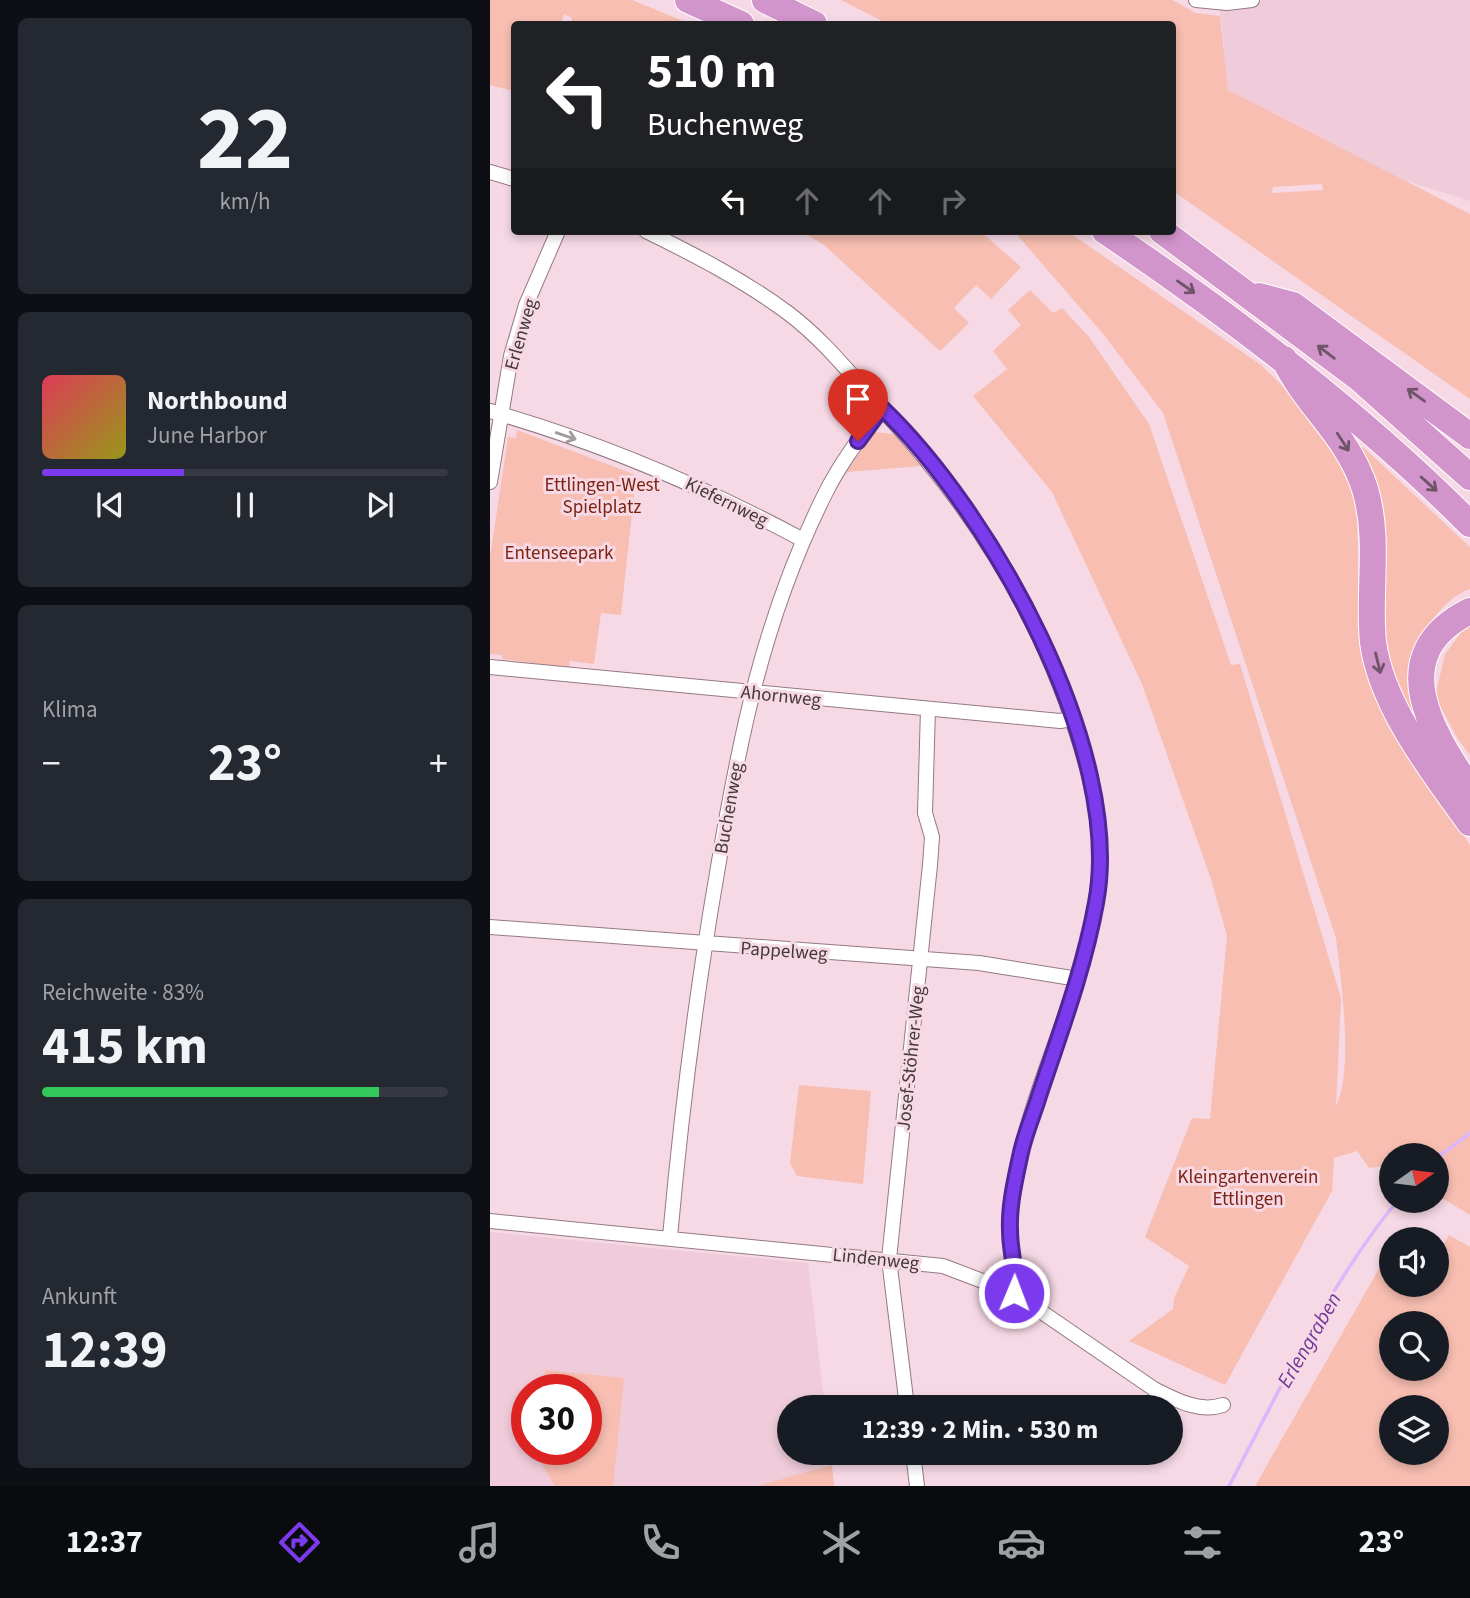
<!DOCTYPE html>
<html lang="de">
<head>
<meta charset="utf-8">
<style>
  body { margin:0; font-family:"Source Sans 3",sans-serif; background:#242831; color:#f1f3f6; height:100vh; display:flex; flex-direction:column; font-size:26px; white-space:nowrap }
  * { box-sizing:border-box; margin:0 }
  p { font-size:23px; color:#9ea1a6 }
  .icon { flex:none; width:38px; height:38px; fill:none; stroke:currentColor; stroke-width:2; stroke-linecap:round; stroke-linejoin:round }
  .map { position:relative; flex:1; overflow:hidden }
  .sheet { display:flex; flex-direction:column; gap:18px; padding:18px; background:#0d0f14; width:490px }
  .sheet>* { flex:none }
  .hud { position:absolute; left:21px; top:21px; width:665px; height:214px; border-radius:7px; box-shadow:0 4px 10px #0003; background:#202124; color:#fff; overflow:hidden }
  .needle { width:46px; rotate:76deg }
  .tools { position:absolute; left:889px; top:1143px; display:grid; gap:14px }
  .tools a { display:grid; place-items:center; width:70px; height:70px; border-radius:50%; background:#171b24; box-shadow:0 4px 10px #0003; font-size:35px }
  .speed { position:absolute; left:21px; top:1374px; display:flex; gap:14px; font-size:35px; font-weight:700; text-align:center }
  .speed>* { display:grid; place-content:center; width:91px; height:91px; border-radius:50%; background:#171b24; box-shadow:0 4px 10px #0003; line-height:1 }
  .speed .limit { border:10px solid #d22; background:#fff; color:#111 }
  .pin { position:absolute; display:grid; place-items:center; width:60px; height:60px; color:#fff; margin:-72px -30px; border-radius:50% 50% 50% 0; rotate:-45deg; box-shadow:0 0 7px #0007 }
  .pin .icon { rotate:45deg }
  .me { position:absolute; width:77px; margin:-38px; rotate:1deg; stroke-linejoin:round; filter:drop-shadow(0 0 5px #0008) }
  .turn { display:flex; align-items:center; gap:24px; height:147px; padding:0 21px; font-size:32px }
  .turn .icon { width:91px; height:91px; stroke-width:2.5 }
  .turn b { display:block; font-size:49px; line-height:60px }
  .lanes { display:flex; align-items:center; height:66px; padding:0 21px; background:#0003; justify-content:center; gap:35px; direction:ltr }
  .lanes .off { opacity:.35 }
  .big { font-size:52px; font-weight:700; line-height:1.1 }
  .sheet .card { flex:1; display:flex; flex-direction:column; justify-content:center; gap:10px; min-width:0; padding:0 24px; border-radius:10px; background:#242831 }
  .sheet .dial { align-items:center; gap:0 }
  .dial b { font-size:91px; line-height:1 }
  .song { display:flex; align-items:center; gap:21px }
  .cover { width:84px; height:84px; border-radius:10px; background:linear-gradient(135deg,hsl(350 70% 55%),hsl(60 70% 35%)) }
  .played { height:7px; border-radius:4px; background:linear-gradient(90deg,#7c3aed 35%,#363941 35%) }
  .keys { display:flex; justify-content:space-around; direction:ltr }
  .heat { display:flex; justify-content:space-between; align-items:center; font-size:38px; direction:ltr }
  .charge { height:10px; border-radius:5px; background:linear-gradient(90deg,#34c759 83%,#363941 0) }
  .trip { position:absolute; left:287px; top:1395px; width:406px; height:70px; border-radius:35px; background:#171b24; box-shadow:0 4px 10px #0003; font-weight:700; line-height:70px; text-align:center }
  .menu { display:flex; height:112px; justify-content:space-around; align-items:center; background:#090b0e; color:#9ea1a6 }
  .menu .icon { width:49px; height:49px }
  .menu .selected { color:#7c3aed }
  .menu b { font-size:32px; color:#f1f3f6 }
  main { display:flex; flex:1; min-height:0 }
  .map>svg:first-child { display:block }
</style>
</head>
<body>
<main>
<section class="sheet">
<div class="card dial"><b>22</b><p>km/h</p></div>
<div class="card">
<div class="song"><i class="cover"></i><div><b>Northbound</b><p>June Harbor</p></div></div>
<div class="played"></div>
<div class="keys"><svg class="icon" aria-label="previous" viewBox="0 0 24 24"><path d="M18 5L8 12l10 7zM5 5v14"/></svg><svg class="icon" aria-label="pause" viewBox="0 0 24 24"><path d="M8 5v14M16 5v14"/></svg><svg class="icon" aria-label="next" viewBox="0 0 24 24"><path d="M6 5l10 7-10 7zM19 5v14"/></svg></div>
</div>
<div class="card"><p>Klima</p>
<div class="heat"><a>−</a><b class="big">23°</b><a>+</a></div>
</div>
<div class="card"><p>Reichweite · 83%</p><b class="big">415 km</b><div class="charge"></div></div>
<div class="card"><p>Ankunft</p><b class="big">12:39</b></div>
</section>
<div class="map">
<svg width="980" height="1486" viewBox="0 0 980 1486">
  <rect width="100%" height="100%" fill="#f6d9e5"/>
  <!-- built -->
  <path fill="#f0ccdb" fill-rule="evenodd" d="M729,0H980V201L910,179L738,90Z
    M0,1232L318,1263L335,1407H299V1452L340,1453L344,1486H0ZM37,1390H96V1449H37Z"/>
  <!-- green -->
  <path fill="#f7beb1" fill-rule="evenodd" d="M0,0H142L200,24H81L82,18L74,14L71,24H24V91L0,85Z
    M351,0H682L706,13L730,16L738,90L980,214V399L683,191L682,24H398ZM832,184L833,190L782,193L783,187Z
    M311,231H490L531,267L501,299L486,285L464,308L479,323L450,351L334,245Z
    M533,231H577L771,365L827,420L859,474L867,510L870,649L922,758L980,845V1215L947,1195V1155H901V1165L879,1168L867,1151L844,1158L842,1191L735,1385L639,1341L683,1309L684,1298L699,1266L655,1237L702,1118L720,1119L737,936L721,879L652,684L562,492L483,396L517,369L503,351L531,325L518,310L540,290L563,313L572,308L599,337L659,424L741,665L750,664L851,998L846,1106C864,1071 851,979 846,938L673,413L614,335L528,236Z
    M27,430L146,475L131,615L111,613L104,664L80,661L79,668L12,659V655L0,654V557L18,437L26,438Z
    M383,432L404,434L431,466L357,472Z
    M873,447L980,547V589C965,594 952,607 942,620C908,665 915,691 934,742L897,668L871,451Z
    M980,621V755L968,739L945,697L955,654Z
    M309,1085L381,1091L373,1184L307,1176L300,1163Z
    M959,1235L980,1247V1486H765L890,1267L901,1273V1284L921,1285L928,1288L930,1285L947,1284V1256ZM901,1323H947V1368H901ZM901,1407H947V1452H901Z
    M55,1370L134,1378L123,1486H65L45,1453V1449H96V1390L52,1389Z
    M342,1465L344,1486H268Z"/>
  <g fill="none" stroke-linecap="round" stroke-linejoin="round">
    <!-- stream -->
    <path stroke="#dcb7fc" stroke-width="3.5" d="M947,1158L980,1133
      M739,1486C790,1390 838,1285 908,1200"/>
    <defs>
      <path id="street" d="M706,0L737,3L762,0
        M0,172L24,179
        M156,231C205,255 255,281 298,313C334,340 361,375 391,408C480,503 548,609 587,734C599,772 610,812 610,852C610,959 553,1054 530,1156C525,1179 519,1207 520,1231C520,1253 527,1270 524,1293
        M0,411C112,443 211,485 313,540
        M0,482L21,356L36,305L68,231
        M0,667L570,721L582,719
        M0,927L489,963L588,979
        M0,1221L453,1266L524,1293L664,1389C686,1400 709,1413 733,1405
        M180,1237C191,1115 206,994 227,873C249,739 274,615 336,492C351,462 372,435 392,408
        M417,1407L399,1259L440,865L442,837L435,813L438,709
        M423,1452L427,1486"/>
      <path id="highway" d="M198,0L251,24
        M275,0L324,24
        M615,231C744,318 869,413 980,524
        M672,231L869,378L980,477
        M769,296L803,305L980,436
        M794,359C818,408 858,435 875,489C890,539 878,591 883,642C891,705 943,772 980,823
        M980,611C893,654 941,732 980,789"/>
    </defs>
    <!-- street casing -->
    <use href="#street" stroke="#947984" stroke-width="16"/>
    <!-- highway casing -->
    <use href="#highway" stroke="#fff" stroke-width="28"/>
    <!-- street -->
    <use href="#street" stroke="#fff" stroke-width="14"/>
    <!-- highway -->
    <use href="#highway" stroke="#d194cb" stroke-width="26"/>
  </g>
  <!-- one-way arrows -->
  <defs><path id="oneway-shaft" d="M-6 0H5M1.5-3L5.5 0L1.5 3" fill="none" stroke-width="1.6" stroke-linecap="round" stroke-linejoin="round" transform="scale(1.75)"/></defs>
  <g stroke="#6e5468">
    <use href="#oneway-shaft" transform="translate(696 287) rotate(35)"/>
    <use href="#oneway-shaft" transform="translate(836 352) rotate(-143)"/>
    <use href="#oneway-shaft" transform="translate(926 395) rotate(-144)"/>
    <use href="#oneway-shaft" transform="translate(853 442) rotate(57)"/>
    <use href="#oneway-shaft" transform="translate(939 484) rotate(42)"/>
    <use href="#oneway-shaft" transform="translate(888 663) rotate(76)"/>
  </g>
  <use stroke="#a29c9e" href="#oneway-shaft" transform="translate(76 436) rotate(19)"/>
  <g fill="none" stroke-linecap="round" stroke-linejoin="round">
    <defs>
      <path id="route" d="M368,441L392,408C500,511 635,751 606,903C594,969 570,1033 549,1096C543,1116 534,1136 530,1157C525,1180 519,1206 520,1230C520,1253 527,1269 524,1293"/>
    </defs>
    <!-- route casing -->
    <use href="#route" stroke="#51269a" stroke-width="18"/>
    <!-- route -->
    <use href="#route" stroke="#7c3aed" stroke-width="12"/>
  </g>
  <g text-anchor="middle" stroke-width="6" stroke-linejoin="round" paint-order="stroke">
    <!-- street labels -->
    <g font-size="19" fill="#44393d" stroke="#f6d9e5">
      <text transform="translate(30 334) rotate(-74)" y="7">Erlenweg</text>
      <text transform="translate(237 501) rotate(26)" y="7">Kiefernweg</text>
      <text transform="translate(291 695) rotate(6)" y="7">Ahornweg</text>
      <text transform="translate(238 808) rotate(-80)" y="7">Buchenweg</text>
      <text transform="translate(294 950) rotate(4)" y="7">Pappelweg</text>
      <text transform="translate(420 1058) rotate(-84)" y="7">Josef-Stöhrer-Weg</text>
      <text transform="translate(386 1258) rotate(6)" y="7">Lindenweg</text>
    </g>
    <!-- park labels -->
    <g font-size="19" fill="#7c2311" stroke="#f6d9e5">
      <text x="112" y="491">Ettlingen-West<tspan x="112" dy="22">Spielplatz</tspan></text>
      <text x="69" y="559">Entenseepark</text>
      <text x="758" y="1183">Kleingartenverein<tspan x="758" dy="22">Ettlingen</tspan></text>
    </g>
    <!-- water labels -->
    <g font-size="21" font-style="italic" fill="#713699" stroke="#f6d9e5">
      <text transform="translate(819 1340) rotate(-60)" y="7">Erlengraben</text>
    </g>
  </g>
</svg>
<div class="tools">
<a><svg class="needle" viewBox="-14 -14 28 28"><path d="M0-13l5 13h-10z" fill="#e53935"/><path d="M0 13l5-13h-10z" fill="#9ea1a6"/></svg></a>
<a><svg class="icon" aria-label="sound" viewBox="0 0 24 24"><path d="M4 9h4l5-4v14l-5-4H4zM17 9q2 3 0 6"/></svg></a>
<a><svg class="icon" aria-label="search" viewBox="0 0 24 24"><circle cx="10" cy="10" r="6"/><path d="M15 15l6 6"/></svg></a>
<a><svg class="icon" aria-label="layers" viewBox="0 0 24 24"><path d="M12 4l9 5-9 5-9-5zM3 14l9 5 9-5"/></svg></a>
</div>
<div class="speed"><div class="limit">30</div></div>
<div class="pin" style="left:368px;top:441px;background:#d93025"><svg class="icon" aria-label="arrive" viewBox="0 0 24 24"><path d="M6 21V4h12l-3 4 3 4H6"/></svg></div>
<svg class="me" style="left:524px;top:1293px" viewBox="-20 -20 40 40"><circle r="17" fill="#7c3aed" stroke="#fff" stroke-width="3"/><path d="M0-11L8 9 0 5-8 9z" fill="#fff"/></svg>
<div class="trip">12:39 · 2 Min. · 530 m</div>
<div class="hud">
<div class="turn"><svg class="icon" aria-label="left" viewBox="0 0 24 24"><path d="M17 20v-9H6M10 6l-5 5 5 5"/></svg><div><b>510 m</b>Buchenweg</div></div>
<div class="lanes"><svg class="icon" aria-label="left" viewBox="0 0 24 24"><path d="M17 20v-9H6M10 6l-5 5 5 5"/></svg><svg class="icon off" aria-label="ahead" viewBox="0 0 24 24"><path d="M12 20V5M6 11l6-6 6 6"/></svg><svg class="icon off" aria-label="ahead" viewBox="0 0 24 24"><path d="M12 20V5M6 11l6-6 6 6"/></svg><svg class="icon off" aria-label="right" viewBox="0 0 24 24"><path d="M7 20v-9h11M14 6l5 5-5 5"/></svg></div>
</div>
</div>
</main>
<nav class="menu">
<b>12:37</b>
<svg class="icon selected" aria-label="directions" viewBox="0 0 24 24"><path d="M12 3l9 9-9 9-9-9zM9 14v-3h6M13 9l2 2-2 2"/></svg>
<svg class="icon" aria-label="music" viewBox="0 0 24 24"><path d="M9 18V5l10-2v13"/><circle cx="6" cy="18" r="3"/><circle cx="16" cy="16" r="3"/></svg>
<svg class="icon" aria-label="phone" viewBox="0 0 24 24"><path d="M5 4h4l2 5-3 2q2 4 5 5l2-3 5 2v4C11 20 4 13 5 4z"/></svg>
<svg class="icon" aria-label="climate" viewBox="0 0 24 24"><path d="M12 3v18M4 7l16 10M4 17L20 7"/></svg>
<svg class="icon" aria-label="car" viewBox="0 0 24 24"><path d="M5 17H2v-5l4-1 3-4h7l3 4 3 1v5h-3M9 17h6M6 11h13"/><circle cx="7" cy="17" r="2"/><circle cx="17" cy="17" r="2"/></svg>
<svg class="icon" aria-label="filters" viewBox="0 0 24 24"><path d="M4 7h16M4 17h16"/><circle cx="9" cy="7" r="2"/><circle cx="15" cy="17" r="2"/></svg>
<b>23°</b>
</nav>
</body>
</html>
